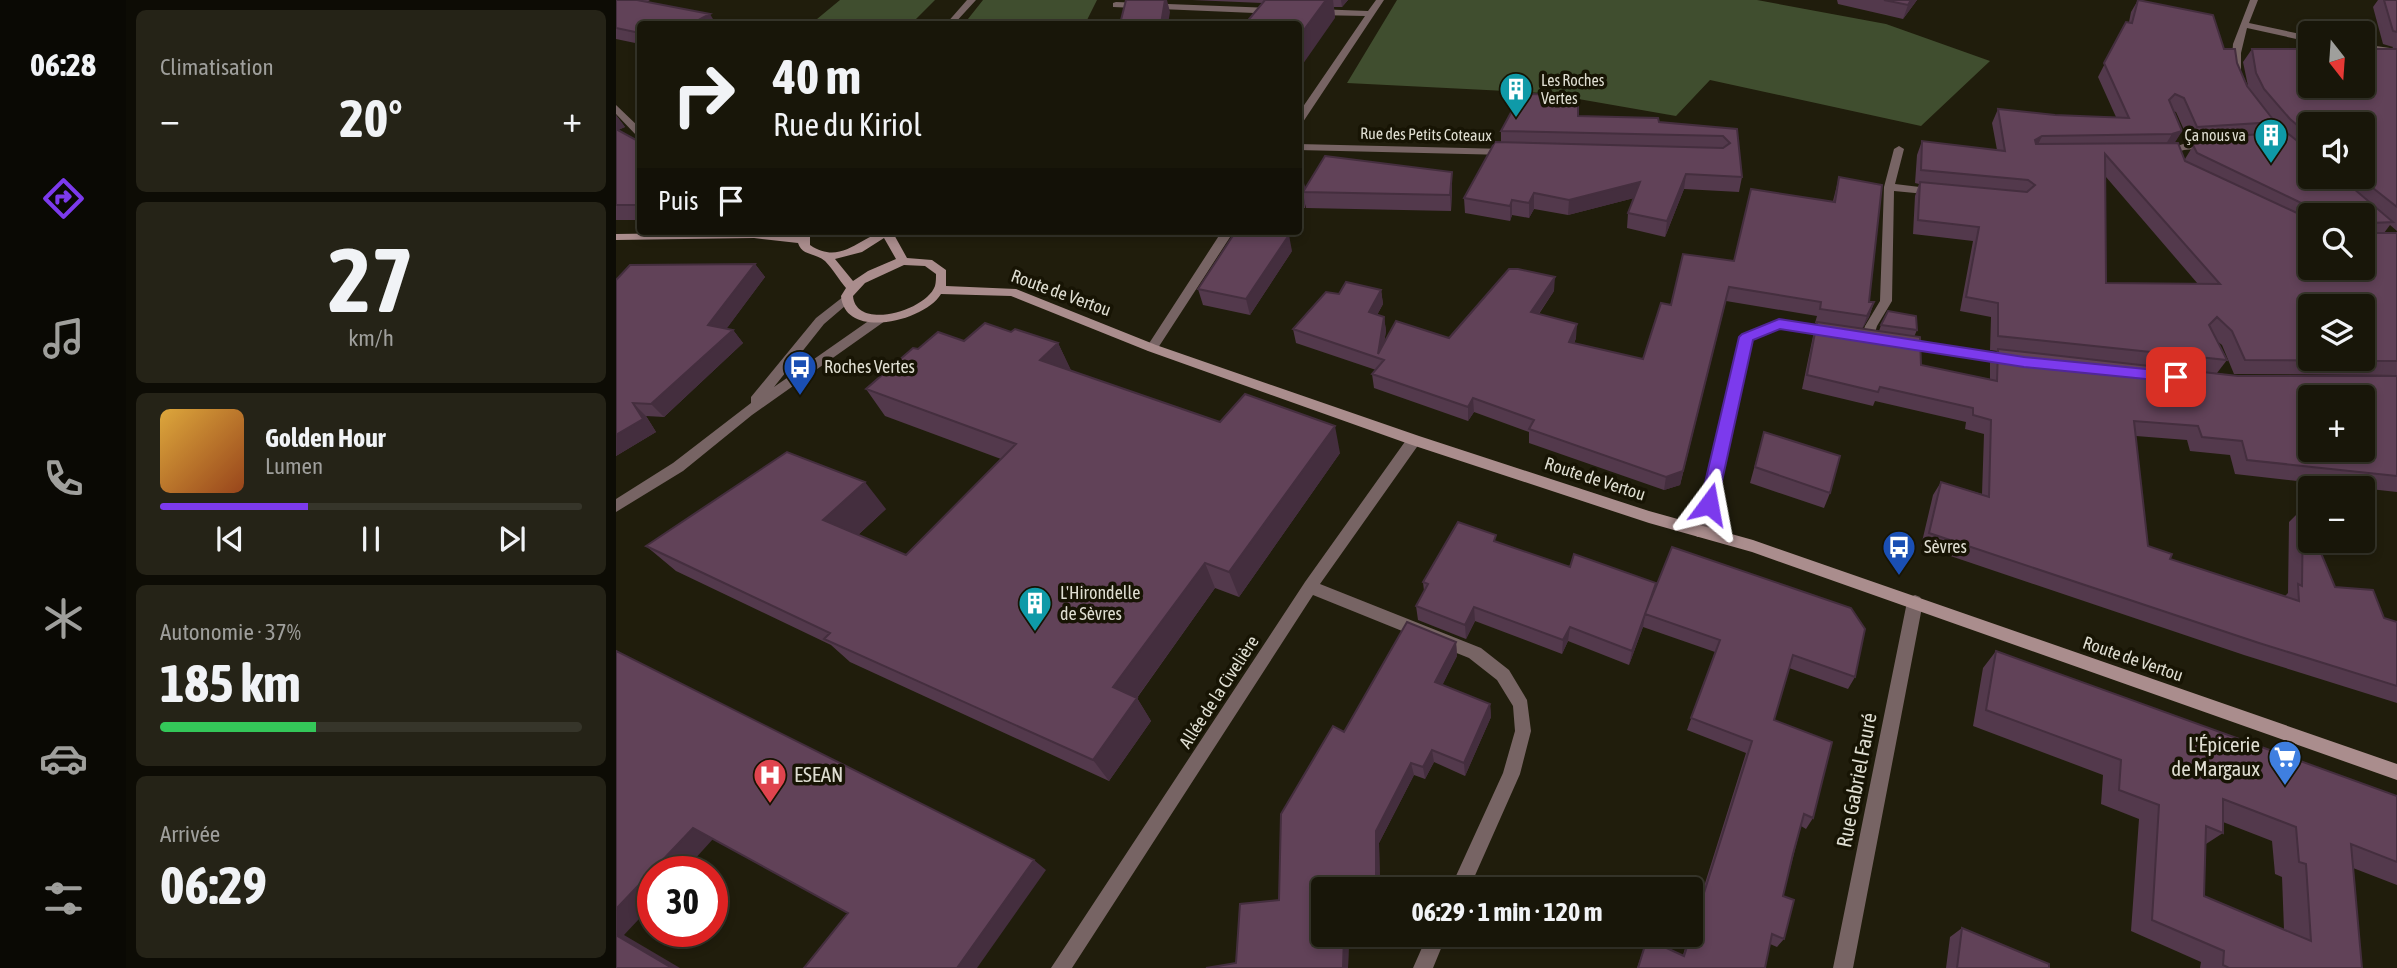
<!DOCTYPE html>
<html lang="fr">
<head>
<meta charset="utf-8">
<style>
  body { margin:0; font-family:"Asap Condensed",sans-serif; background:#252317; color:#f1f3f6; height:100vh; display:flex; flex-direction:column; font-size:26px; white-space:nowrap }
  * { box-sizing:border-box; margin:0 }
  p { font-size:23px; color:#9f9f9c }
  .icon { flex:none; width:38px; height:38px; fill:none; stroke:currentColor; stroke-width:2; stroke-linecap:round; stroke-linejoin:round }
  .map { position:relative; flex:1; overflow:hidden }
  .sheet { display:flex; flex-direction:column; gap:10px; padding:10px; background:#0d0c05; width:490px }
  .sheet>* { flex:none }
  .top-card { position:absolute; left:21px; top:21px; width:665px; height:214px; border-radius:7px; box-shadow:0 4px 10px #0003,0 0 0 2px #36352a; background:#181609; color:#f1f3f6; overflow:hidden }
  .needle { width:46px; rotate:163deg }
  .controls { position:absolute; left:1682px; top:21px; display:grid; gap:14px }
  .controls a { display:grid; place-items:center; width:77px; height:77px; border-radius:7px; background:#181609; box-shadow:0 4px 10px #0003,0 0 0 2px #36352a; font-size:35px }
  .speed { position:absolute; left:21px; top:856px; display:flex; gap:14px; font-size:35px; font-weight:700; text-align:center }
  .speed>* { display:grid; place-content:center; width:91px; height:91px; border-radius:50%; background:#181609; box-shadow:0 4px 10px #0003,0 0 0 2px #36352a; line-height:1 }
  .speed .limit { border:10px solid #d22; background:#fff; color:#111 }
  .pin { position:absolute; display:grid; place-items:center; width:60px; height:60px; color:#fff; margin:-30px; border-radius:14px; box-shadow:0 4px 10px #0006 }
  .me { position:absolute; width:77px; margin:-38px; rotate:13deg; stroke-linejoin:round; filter:drop-shadow(0 0 5px #0008) }
  .turn { display:flex; align-items:center; gap:24px; height:147px; padding:0 21px; font-size:32px }
  .turn .icon { width:91px; height:91px; stroke-width:2.5 }
  .turn b { display:block; font-size:49px; line-height:60px }
  .then { display:flex; align-items:center; height:66px; padding:0 21px; background:#0003; gap:14px; font-size:26px }
  .big { font-size:52px; font-weight:700; line-height:1.1 }
  .sheet .card { flex:1; display:flex; flex-direction:column; justify-content:center; gap:10px; min-width:0; padding:0 24px; border-radius:10px; background:#252317 }
  .sheet .dial { align-items:center; gap:0 }
  .dial b { font-size:91px; line-height:1 }
  .song { display:flex; align-items:center; gap:21px }
  .cover { width:84px; height:84px; border-radius:10px; background:linear-gradient(135deg,hsl(40 70% 55%),hsl(20 70% 35%)) }
  .played { height:7px; border-radius:4px; background:linear-gradient(90deg,#7c3aed 35%,#36352a 35%) }
  .keys { display:flex; justify-content:space-around; direction:ltr }
  .heat { display:flex; justify-content:space-between; align-items:center; font-size:38px; direction:ltr }
  .charge { height:10px; border-radius:5px; background:linear-gradient(90deg,#34c759 37%,#36352a 0) }
  .trip { position:absolute; left:695px; top:877px; width:392px; height:70px; border-radius:7px; background:#181609; box-shadow:0 4px 10px #0003,0 0 0 2px #36352a; font-weight:700; line-height:70px; text-align:center }
  main { display:flex; flex:1; min-height:0 }
  .dock { display:flex; flex-direction:column; width:126px; justify-content:space-around; align-items:center; background:#0a0904; color:#9f9f9c }
  .dock .icon { width:49px; height:49px }
  .dock .current { color:#7c3aed }
  .dock b { font-size:32px; color:#f1f3f6 }
  .map>svg:first-child { display:block }
</style>
</head>
<body>
<main>
<nav class="dock">
<b>06:28</b>
<svg class="icon current" aria-label="directions" viewBox="0 0 24 24"><path d="M12 3l9 9-9 9-9-9zM9 14v-3h6M13 9l2 2-2 2"/></svg>
<svg class="icon" aria-label="music" viewBox="0 0 24 24"><path d="M9 18V5l10-2v13"/><circle cx="6" cy="18" r="3"/><circle cx="16" cy="16" r="3"/></svg>
<svg class="icon" aria-label="phone" viewBox="0 0 24 24"><path d="M5 4h4l2 5-3 2q2 4 5 5l2-3 5 2v4C11 20 4 13 5 4z"/></svg>
<svg class="icon" aria-label="climate" viewBox="0 0 24 24"><path d="M12 3v18M4 7l16 10M4 17L20 7"/></svg>
<svg class="icon" aria-label="car" viewBox="0 0 24 24"><path d="M5 17H2v-5l4-1 3-4h7l3 4 3 1v5h-3M9 17h6M6 11h13"/><circle cx="7" cy="17" r="2"/><circle cx="17" cy="17" r="2"/></svg>
<svg class="icon" aria-label="filters" viewBox="0 0 24 24"><path d="M4 7h16M4 17h16"/><circle cx="9" cy="7" r="2"/><circle cx="15" cy="17" r="2"/></svg>
</nav>
<section class="sheet">
<div class="card"><p>Climatisation</p>
<div class="heat"><a>−</a><b class="big">20°</b><a>+</a></div>
</div>
<div class="card dial"><b>27</b><p>km/h</p></div>
<div class="card">
<div class="song"><i class="cover"></i><div><b>Golden Hour</b><p>Lumen</p></div></div>
<div class="played"></div>
<div class="keys"><svg class="icon" aria-label="previous" viewBox="0 0 24 24"><path d="M18 5L8 12l10 7zM5 5v14"/></svg><svg class="icon" aria-label="pause" viewBox="0 0 24 24"><path d="M8 5v14M16 5v14"/></svg><svg class="icon" aria-label="next" viewBox="0 0 24 24"><path d="M6 5l10 7-10 7zM19 5v14"/></svg></div>
</div>
<div class="card"><p>Autonomie · 37%</p><b class="big">185 km</b><div class="charge"></div></div>
<div class="card"><p>Arrivée</p><b class="big">06:29</b></div>
</section>
<div class="map">
<svg width="1781" height="968" viewBox="0 0 1781 968">
  <rect width="100%" height="100%" fill="#201d0c"/>
  <!-- forest -->
  <path fill="#404e2f" d="M224,0H319L295,24H195Z
    M367,0H481L469,24H348Z
    M781,0H1141L1270,24L1374,61L1305,126L1094,80L1060,116L928,93L731,83Z"/>
  <g fill="none" stroke-linecap="round" stroke-linejoin="round">
    <!-- minor -->
    <path fill="#776464" fill-rule="evenodd" d="M760,0H768L687,122L682,125V114L749,16L700,15L696,12L700,9L752,11Z
      M1634,0H1642L1633,23L1694,36V42L1631,28L1625,53V71L1620,74L1615,71L1617,44Z
      M500,2L659,8L663,11L659,14L497,7V3Z
      M1746,44L1781,49V55L1746,50Z
      M0,105L24,128V136L20,135L0,114Z
      M1596,142L1601,145L1600,147L1568,150L1547,156L1542,153L1567,144Z
      M682,144L891,149L896,152L891,155L682,150Z
      M1283,146L1288,149L1279,184L1320,189L1325,192L1320,195L1278,191L1276,301L1261,326L1257,339L1251,343L1245,339L1249,326L1264,301L1268,187L1278,149Z
      M606,231H618L540,351H532L530,348L532,345Z
      M1163,320L1216,329L1222,333L1216,337L1164,328L1137,339L1093,533L1091,537H1081L1079,533L1125,337L1127,334Z
      M1288,340L1396,356L1402,360L1396,364L1284,347L1282,344L1284,341Z
      M798,435L805,440L803,444L704,584L865,648L893,670L911,700L915,731L904,774L853,889H834L887,773L899,731L897,706L881,680L853,658L697,595L456,968H435L689,582L793,436Z
      M1299,595L1304,597L1307,602L1237,968H1217L1291,602L1294,597Z
      M812,934H831L817,968H797Z"/>
    <!-- tertiary -->
    <path fill="#776464" fill-rule="evenodd" d="M351,0H360L338,24H330Z
      M232,293L236,294V300L208,324L158,387L261,315H269L271,318L269,321L136,415L67,471L0,512V499L57,463L135,403V397L200,318Z"/>
    <!-- secondary -->
    <path fill="#aa8d8d" fill-rule="evenodd" d="M190,231L194,234V245C228,268 246,231 276,231L291,258L316,260L330,270V286L400,289L540,345L803,436L1033,511L1137,540L1781,764V780L1136,552L1033,523L793,444L532,351L395,296L325,294C309,321 229,341 225,296L230,288C223,280 217,269 209,261C200,253 186,256 182,243L138,238L0,240V234L138,232L182,236L184,232ZM268,238L280,259L252,271L237,281L219,259L246,252ZM288,265L309,266L320,274C320,278 320,282 319,286C310,311 240,331 237,296L249,283Z"/>
  </g>
  <!-- wall -->
  <path fill="#53394c" fill-rule="evenodd" d="M0,0H34L31,2L24,24V44L0,39Z
    M576,0H732L726,7H718L719,18L646,3Z
    M1221,0H1301L1287,19L1222,4Z
    M1522,0L1608,49L1621,63L1632,86L1627,62L1636,49H1776L1777,47L1767,44L1757,7L1762,0H1781V231L1774,225L1768,233H1781V375L1618,374L1606,345L1601,341L1611,360L1601,373L1622,376H1781V492L1619,474L1614,455L1574,451L1571,440L1520,436L1532,546L1554,559L1669,596L1672,593L1673,522L1687,508L1719,587L1768,618L1781,622V703L1628,655L1305,546L1317,495L1325,482L1366,494L1368,434L1349,429L1350,422L1259,401L1257,406L1186,389L1197,336L1201,323H1199L1201,316L1110,301L1064,485L1048,490L913,443V432L858,412L852,421L758,388L756,374L760,370L680,343L677,329L723,294L765,290L767,304L761,315L768,317L770,331L768,343L833,338L938,291L923,314L960,338L958,344L1027,359L1055,305L1118,261L1217,201L1223,177L1253,302H1258L1253,317L1246,329L1263,331L1265,325L1301,330L1298,337L1305,365L1374,379V363L1381,351L1374,350L1375,317L1344,311L1357,241L1297,234L1299,196L1303,184L1299,183L1301,155L1306,141L1381,150L1376,123L1382,109L1439,115L1500,117L1482,77L1510,22H1513L1515,12ZM1557,111L1560,112L1573,141H1580L1569,159L1558,143L1566,131ZM1658,124L1664,132L1652,133ZM1694,124L1746,177H1694ZM1490,177L1582,284L1490,283ZM1694,215H1746L1694,268Z
    M0,115L9,127L2,130L24,142V220H0Z
    M962,116L1121,129L1126,177L1123,192L1068,189L1049,237L1011,228L1012,213L1018,198L952,215L918,209L913,218L896,215L894,221L849,213L848,198L885,143V131Z
    M682,168L685,169L689,189L836,172V188L835,211L690,208L689,204V208H682Z
    M676,251L634,315L587,305L582,289Z
    M139,264L149,277L110,329L117,330L127,343L48,417L30,416L40,432L0,456V280Z
    M395,332L442,343L455,371L604,422L724,453L623,597L599,588L521,698L535,721L493,781L234,662L215,645L60,571L30,546L270,509L242,535L290,555L385,459L269,416L250,389L302,349Z
    M1148,432L1214,493L1208,508L1134,483Z
    M880,542L954,567L1039,591L1239,677L1232,689L1173,668L1158,720L1197,818L1190,829L1185,826L1167,896L1168,939L1161,947L1154,944L1149,968H1021L1031,939L1067,955L1073,934H1074V931L1130,753L1071,730L1099,652L1027,627L1013,665L952,641L946,654L859,621L850,639L802,620L800,606L808,591L807,582Z
    M840,642L841,656L826,685L874,704L875,717L849,776L818,762L809,779L798,775L763,843L764,889H707L733,934L732,968H590L620,963L663,900L728,732Z
    M1380,651L1781,796V885L1737,868L1746,968H1584L1585,962L1515,931L1523,819L1485,804L1487,775L1357,726L1367,668ZM1607,822L1656,841L1659,874L1666,877L1668,930L1588,896L1590,844L1607,833Z
    M1346,928L1433,968H1330L1334,937Z"/>
  <!-- shaded-wall -->
  <path fill="#442e3e" d="M549,0H551L554,12L552,24H545Z
    M710,0H717L719,18L682,71V38Z
    M725,0H732L726,7Z
    M1295,0H1301L1287,19L1292,5Z
    M94,14L100,24H75Z
    M0,115L9,127L0,131Z
    M1566,131L1558,144L1548,147L1556,134Z
    M1426,136L1420,149L1419,140Z
    M685,169L690,192H687L689,204V208L684,180Z
    M836,172V188L835,211L834,195Z
    M1070,174L1068,189L1049,237L1051,221Z
    M1024,182L1022,197L952,215L953,200Z
    M918,193V209L913,218V203Z
    M896,200V215L894,221V206Z
    M673,235L676,251L634,315L630,299Z
    M139,264L149,277L103,339L92,325Z
    M939,277L938,291L914,326L915,312Z
    M1113,287L1064,485L1048,490L1050,477Z
    M765,290L767,304L755,326L753,312Z
    M1258,302L1253,317L1246,330L1251,316Z
    M768,317L770,331L765,359L762,354Z
    M961,324L960,338L952,357L953,342Z
    M117,330L127,343L48,417L35,404Z
    M442,343L455,370L438,388L424,360Z
    M857,398L858,412L852,421V407Z
    M17,403L30,416L40,432L0,456V435Z
    M719,426L724,453L623,597L613,572Z
    M249,482L270,509L230,546L207,520Z
    M589,563L599,588L512,710L497,687Z
    M1040,583L1037,598L1029,614L1027,627L1013,665L1016,651Z
    M858,607L859,621L850,639L849,625Z
    M954,627L952,641L946,654L947,640Z
    M840,642L841,656L821,696L819,682Z
    M521,698L535,721L493,781L477,760Z
    M874,704L875,717L849,776L848,763Z
    M816,750L818,762L809,779L807,767Z
    M795,763L798,775L763,843L764,889H760V831Z
    M77,828L97,839L67,872H37V904L8,935L64,968H56L0,935V909Z
    M418,860L430,870L361,968H341Z
    M728,934H733L732,968H727Z"/>
  <!-- building -->
  <path fill="#614258" stroke="#442e3e" stroke-width="2" fill-rule="evenodd" d="M0,0H21L94,14L75,24H24V33L0,28Z
    M510,0H549L545,24H504Z
    M649,0H710L682,38V24H629Z
    M1268,0H1295L1292,5Z
    M1522,0L1597,15L1608,49H1619L1621,63L1631,86L1659,122L1581,127L1568,98L1559,94L1553,100L1566,131L1556,134L1426,136L1419,140L1420,144L1562,143L1569,161L1694,219V268H1746V215H1706V213L1581,153L1577,145L1581,139L1670,132L1694,151V177H1724L1777,222L1756,223V233H1781V361L1629,360L1616,331L1601,317L1593,325L1611,360L1382,336V303L1350,297L1363,227L1302,220L1304,182L1411,192L1419,185L1412,180L1305,170L1306,141L1389,151L1382,109L1439,115L1513,118L1488,63L1510,22L1516,23ZM1489,154L1604,284L1490,283ZM1694,306H1746V359H1694Z
    M1768,0H1781V32L1777,31Z
    M1636,49H1694V86H1746V49H1781V207L1743,177H1746V124H1694V136L1674,119L1648,89L1640,73Z
    M905,94L962,95V116L1042,118L1043,122L1121,129L1126,177L1070,174L1051,221L1012,213L1024,182L953,200L918,193L913,203L896,200L894,206L848,198L879,142L1107,148L1114,143L1107,136L885,131Z
    M0,129L24,142V205H0Z
    M709,156L836,172L834,195L687,192Z
    M682,168L685,169L684,180H682Z
    M1223,177L1266,185L1253,302H1258L1251,316L1204,309L1205,302L1113,287L1067,471L1050,477L913,429L918,420L857,398L852,407L756,374L768,360L677,329L710,292L723,294L730,282L765,290L753,312L768,317L762,354L780,321L833,338L893,269H902L939,277L915,312L961,324L953,342L1027,359L1045,303L1055,305L1067,254L1118,261L1135,189L1219,202Z
    M620,231H649L673,235L630,299L582,289Z
    M139,264L92,325L117,330L35,404L17,403L27,419L0,435V280L14,265Z
    M1272,311L1300,316L1301,330L1265,325Z
    M1201,322L1304,337L1305,365L1381,381L1382,349L1622,376H1781V476L1631,460L1626,441L1586,437L1582,426L1518,421L1532,546L1556,554L1554,559L1683,601L1682,584L1686,586L1687,508L1694,525V541H1700L1719,587L1757,590L1768,618L1781,622V686L1643,643L1313,533L1325,482L1373,497L1375,420L1357,415V408L1264,387L1262,392L1191,375ZM1694,397H1746V450H1694Z
    M369,323L395,332L399,329L442,343L424,360L604,422L629,394L719,426L613,572L589,563L497,687L521,698L477,760L208,639L214,633L30,546L171,452L249,482L207,520L290,555L400,444L250,389L297,348L302,349L322,332L348,341Z
    M1148,432L1224,456L1214,493L1139,467Z
    M842,522L880,535L878,541L954,567L958,554L1040,583L1016,651L954,627L947,640L858,607L849,625L800,606L812,584L807,582Z
    M1056,547L1235,608L1249,629L1239,677L1177,655L1158,720L1216,742L1197,818L1188,814L1177,854L1167,896L1178,900L1168,939L1156,934L1149,968H1022L1031,939L1068,956L1136,741L1075,718L1104,640L1029,614Z
    M791,622L840,642L819,682L874,704L848,763L816,750L807,767L795,763L760,831V889H707V934H728L727,968H590L620,963L624,904L663,900L665,814L717,726L728,732Z
    M0,651L418,860L341,968H188L232,913L77,828L0,909Z
    M1380,651L1781,796V862L1735,844L1746,968H1613L1607,965L1608,951L1536,920L1543,805L1503,790L1505,760L1370,710ZM1607,799L1680,827L1683,862L1690,864L1695,941L1588,896L1590,826L1607,833Z
    M1346,928L1433,964V968H1341Z
    M0,935L56,968H0Z"/>
  <!-- route -->
  <path fill="#7c3aed" stroke="#51269a" stroke-width="2" d="M1163,319L1408,357L1560,372L1567,377L1560,382L1408,367L1164,329L1137,340L1101,504L1098,509H1087L1084,504L1123,337L1126,334Z"/>
  <!-- icons -->
  <defs>
    <symbol id="building-pin" viewBox="-11 -11 22 30"><path d="M0 17L-7.5 6A9.5 9.5 0 1 1 7.5 6Z" fill="#0f9aa8" stroke="#171404"/><path d="M-4-6H4V6H1V3H-1V6H-4ZM-2.5-4.3h1.7v1.8h-1.7ZM.8-4.3h1.7v1.8H.8ZM-2.5-1h1.7V.8h-1.7ZM.8-1h1.7V.8H.8Z" fill="#fff"/></symbol>
    <symbol id="bus-pin" viewBox="-11 -11 22 30"><path d="M0 17L-7.5 6A9.5 9.5 0 1 1 7.5 6Z" fill="#1a4fb4" stroke="#171404"/><path d="M-5-6H5V4H4V6H2V4H-2V6H-4V4H-5ZM-3.5-4V0h7V-4ZM-3.5 1.2v1.5H-2V1.2ZM2 1.2v1.5H3.5V1.2Z" fill="#fff"/></symbol>
    <symbol id="supermarket-pin" viewBox="-11 -11 22 30"><path d="M0 17L-7.5 6A9.5 9.5 0 1 1 7.5 6Z" fill="#3f7fe0" stroke="#171404"/><path d="M-6-5.5h2.5l.6 2H6L4.5 2H-2.5L-4.4-4H-6ZM-1.5 3.2a1.3 1.3 0 1 0 .1 0ZM3 3.2a1.3 1.3 0 1 0 .1 0Z" fill="#fff"/></symbol>
    <symbol id="hospital-pin" viewBox="-11 -11 22 30"><path d="M0 17L-7.5 6A9.5 9.5 0 1 1 7.5 6Z" fill="#e0444e" stroke="#171404"/><path d="M-5-5h3v3.5h4V-5h3V5h-3V1.5h-4V5h-3Z" fill="#fff"/></symbol>
  </defs>
  <g fill-rule="evenodd">
    <use href="#building-pin" x="881" y="70" width="38" height="52"/>
    <use href="#building-pin" x="1636" y="116" width="38" height="52"/>
    <use href="#bus-pin" x="165" y="348" width="38" height="52"/>
    <use href="#bus-pin" x="1264" y="528" width="38" height="52"/>
    <use href="#building-pin" x="400" y="584" width="38" height="52"/>
    <use href="#supermarket-pin" x="1650" y="738" width="38" height="52"/>
    <use href="#hospital-pin" x="135" y="756" width="38" height="52"/>
  </g>
  <g text-anchor="middle" stroke-width="7" stroke-linejoin="round" paint-order="stroke">
    <!-- far-poi labels -->
    <g font-size="16" fill="#dfded2" stroke="#171404" text-anchor="start">
      <text x="925" y="86">Les Roches<tspan x="925" dy="18">Vertes</tspan></text>
      <text x="1630" y="141" text-anchor="end">Ça nous va</text>
    </g>
    <!-- far-street labels -->
    <g font-size="16" fill="#dfded2" stroke="#171404">
      <text transform="translate(810 134) rotate(1)" y="6">Rue des Petits Coteaux</text>
    </g>
    <!-- street labels -->
    <g font-size="18" fill="#dfded2" stroke="#171404">
      <text transform="translate(445 293) rotate(20)" y="6">Route de Vertou</text>
      <text transform="translate(979 479) rotate(18)" y="6">Route de Vertou</text>
      <text transform="translate(1517 659) rotate(19)" y="6">Route de Vertou</text>
      <text transform="translate(603 692) rotate(-57)" y="6">Allée de la Civelière</text>
    </g>
    <!-- poi labels -->
    <g font-size="18" fill="#dfded2" stroke="#171404" text-anchor="start">
      <text x="208" y="373">Roches Vertes</text>
      <text x="1308" y="553">Sèvres</text>
      <text x="444" y="599">L'Hirondelle<tspan x="444" dy="21">de Sèvres</tspan></text>
    </g>
    <!-- near-poi labels -->
    <g font-size="21" fill="#dfded2" stroke="#171404" text-anchor="end">
      <text x="1644" y="752">L'Épicerie<tspan x="1644" dy="24">de Margaux</tspan></text>
      <text x="178" y="782" text-anchor="start">ESEAN</text>
    </g>
    <!-- near-street labels -->
    <g font-size="21" fill="#dfded2" stroke="#171404">
      <text transform="translate(1241 780) rotate(-79)" y="7">Rue Gabriel Fauré</text>
    </g>
  </g>
</svg>
<div class="controls">
<a><svg class="needle" viewBox="-14 -14 28 28"><path d="M0-13l5 13h-10z" fill="#e53935"/><path d="M0 13l5-13h-10z" fill="#9f9f9c"/></svg></a>
<a><svg class="icon" aria-label="sound" viewBox="0 0 24 24"><path d="M4 9h4l5-4v14l-5-4H4zM17 9q2 3 0 6"/></svg></a>
<a><svg class="icon" aria-label="search" viewBox="0 0 24 24"><circle cx="10" cy="10" r="6"/><path d="M15 15l6 6"/></svg></a>
<a><svg class="icon" aria-label="layers" viewBox="0 0 24 24"><path d="M12 4l9 5-9 5-9-5zM3 14l9 5 9-5"/></svg></a>
<a>+</a>
<a>−</a>
</div>
<div class="speed"><div class="limit">30</div></div>
<div class="pin" style="left:1560px;top:377px;background:#d93025"><svg class="icon" aria-label="arrive" viewBox="0 0 24 24"><path d="M6 21V4h12l-3 4 3 4H6"/></svg></div>
<svg class="me" style="left:1093px;top:504px" viewBox="-20 -20 40 40"><path d="M0-17L14 15 0 8-14 15z" fill="#7c3aed" stroke="#fff" stroke-width="4"/></svg>
<div class="trip">06:29 · 1 min · 120 m</div>
<div class="top-card">
<div class="turn"><svg class="icon" aria-label="right" viewBox="0 0 24 24"><path d="M7 20v-9h11M14 6l5 5-5 5"/></svg><div><b>40 m</b>Rue du Kiriol</div></div>
<div class="then">Puis<svg class="icon" aria-label="arrive" viewBox="0 0 24 24"><path d="M6 21V4h12l-3 4 3 4H6"/></svg></div>
</div>
</div>
</main>
</body>
</html>
